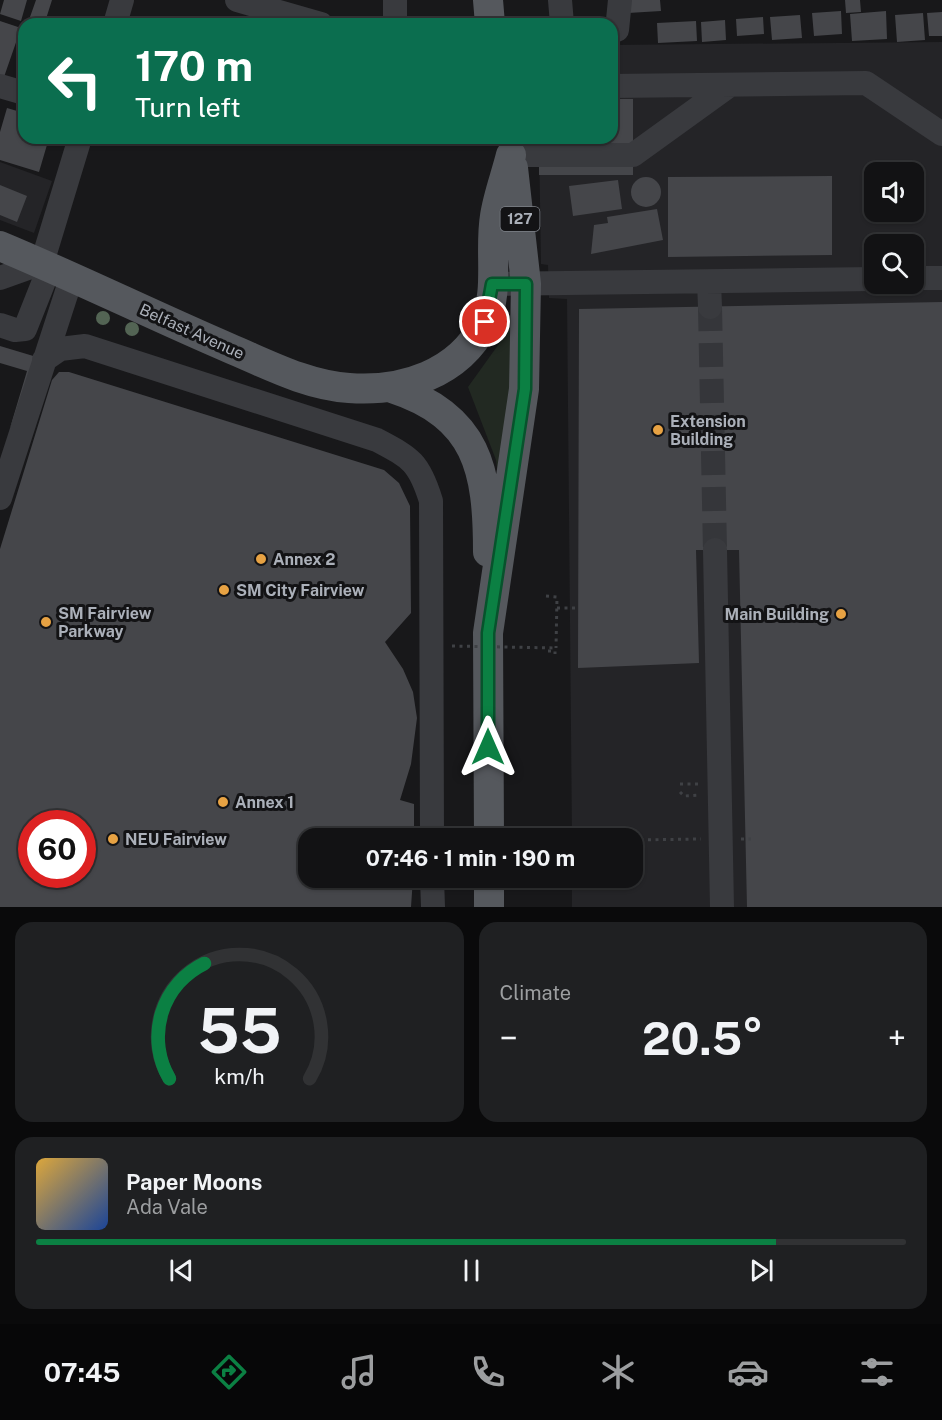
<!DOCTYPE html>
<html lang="en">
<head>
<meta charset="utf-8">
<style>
  body { margin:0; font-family:"Public Sans",sans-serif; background:#1f2022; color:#f1f3f6; height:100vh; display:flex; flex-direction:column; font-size:22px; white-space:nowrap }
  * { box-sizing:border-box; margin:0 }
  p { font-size:20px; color:#9c9ea0 }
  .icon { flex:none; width:33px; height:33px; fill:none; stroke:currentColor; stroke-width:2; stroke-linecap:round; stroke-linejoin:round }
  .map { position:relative; height:907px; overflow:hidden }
  .sheet { display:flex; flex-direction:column; gap:15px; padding:15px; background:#0a0a0b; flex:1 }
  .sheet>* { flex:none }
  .banner { position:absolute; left:18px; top:18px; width:600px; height:126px; border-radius:18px; box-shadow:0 2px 4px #0004,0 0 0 2px #313234; background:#0b6e4f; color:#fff; overflow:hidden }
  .tools { position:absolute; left:864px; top:162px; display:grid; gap:12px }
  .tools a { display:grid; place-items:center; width:60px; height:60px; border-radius:12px; background:#121214; box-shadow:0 2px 4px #0004,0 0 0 2px #313234; font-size:30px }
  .speed { position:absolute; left:18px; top:810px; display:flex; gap:12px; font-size:30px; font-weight:700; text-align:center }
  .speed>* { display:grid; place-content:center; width:78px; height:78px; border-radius:50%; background:#121214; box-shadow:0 2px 4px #0004,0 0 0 2px #313234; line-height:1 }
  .speed .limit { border:9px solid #d22; background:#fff; color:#111 }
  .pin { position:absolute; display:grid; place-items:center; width:51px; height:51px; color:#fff; margin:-26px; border:3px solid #fff; border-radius:50%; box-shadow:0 2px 6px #0007 }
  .me { position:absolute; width:66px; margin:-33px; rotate:0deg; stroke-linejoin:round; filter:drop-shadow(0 0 4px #0008) }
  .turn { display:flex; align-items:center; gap:21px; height:126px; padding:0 18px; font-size:27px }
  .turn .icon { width:78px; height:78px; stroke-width:2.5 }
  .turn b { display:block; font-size:42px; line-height:51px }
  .big { font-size:45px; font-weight:700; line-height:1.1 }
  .sheet .widget { flex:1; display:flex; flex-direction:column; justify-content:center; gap:9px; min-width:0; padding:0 21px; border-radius:18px; background:#1f2022 }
  .sheet .dial { align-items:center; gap:0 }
  .dial svg { height:156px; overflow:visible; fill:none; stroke:#313234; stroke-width:7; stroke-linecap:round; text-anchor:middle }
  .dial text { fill:#f1f3f6; stroke:none }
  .song { display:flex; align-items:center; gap:18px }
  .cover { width:72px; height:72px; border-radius:9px; background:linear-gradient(135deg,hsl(40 70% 55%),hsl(220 70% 35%)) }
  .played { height:6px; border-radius:3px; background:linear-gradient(90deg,#0b8043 85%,#313234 85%) }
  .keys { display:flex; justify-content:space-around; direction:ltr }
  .heat { display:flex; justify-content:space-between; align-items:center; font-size:33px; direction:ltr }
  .sheet .tiles { flex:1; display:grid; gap:15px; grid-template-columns:1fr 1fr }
  .widget:last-child { grid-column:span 2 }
  .trip { position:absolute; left:298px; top:828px; width:345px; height:60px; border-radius:18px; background:#121214; box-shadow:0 2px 4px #0004,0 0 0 2px #313234; font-weight:700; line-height:60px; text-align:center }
  .menu { display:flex; height:96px; justify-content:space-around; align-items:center; background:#070708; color:#9c9ea0 }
  .menu .icon { width:42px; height:42px }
  .menu .current { color:#0b8043 }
  .menu b { font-size:27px; color:#f1f3f6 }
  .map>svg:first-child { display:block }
</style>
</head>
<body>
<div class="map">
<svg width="942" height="907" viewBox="0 0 942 907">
  <rect width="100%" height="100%" fill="#18181a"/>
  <!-- built -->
  <path fill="#242427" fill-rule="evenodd" d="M942,42V907H572V878H633V838H572L567,299L549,298L548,265L541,264L539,138H612V45ZM874,172H914V212H874ZM874,244H914V284H874Z
    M0,162L52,181L34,233L0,220Z"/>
  <!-- green -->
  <path fill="#222922" d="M514,305L521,306L499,484L496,460L468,387L501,341Z"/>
  <!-- building -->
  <path fill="#45464a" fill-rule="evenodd" d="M4,0H27L21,21L0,14Z
    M36,0H52L45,22L30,17Z
    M628,0H660L661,11L628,13Z
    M845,0H860L861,12L846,13Z
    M841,11L842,34L814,36L812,13Z
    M886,11L887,39L852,41L850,14Z
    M942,12V36H929L927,13Z
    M923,13L925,40L897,42L895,15Z
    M800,15L802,38L772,40L770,17Z
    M763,17L764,34L737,36L736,19Z
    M725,20L726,40L702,42L701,22Z
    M0,21L21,28L4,77L0,76Z
    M696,21L697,41L658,43L657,23Z
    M612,99H633V175H539V138H612Z
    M7,108L24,113V138H49L39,172L0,160V132Z
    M832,176V255L668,257V177Z
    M631 192a15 15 0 1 1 30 0a15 15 0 1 1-30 0Z
    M618,180L622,209L573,216L569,186Z
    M0,185L27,196L17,222L0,215Z
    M657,209L663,240L591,254L594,225L608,223L607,217Z
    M942,302V907H747L739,550H696L699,663L578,668L579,309Z
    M0,346L40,358L10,428L27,371L0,363Z
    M59,372H69L384,470L399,483L410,506L411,613L385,642L403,669L413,692L417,718L411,764L400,800L414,804V838H309V878H413L411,907H0V549L52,380ZM32,824H82V874H32Z"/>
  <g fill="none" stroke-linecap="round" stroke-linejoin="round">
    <!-- minor-tunnel -->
    <path stroke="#35363a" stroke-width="24" stroke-dasharray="24 12" stroke-linecap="butt" d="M710,307L715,550"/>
    <!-- path -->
    <path stroke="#3f4145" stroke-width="3" stroke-dasharray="3 4.5" stroke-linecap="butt" d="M546,596L557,597L556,648
      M557,608H576
      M548,651H555V654
      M680,784H699
      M680,792L684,796L699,795
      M741,839H751
      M633,840L701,839
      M549,880H568"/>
    <!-- minor -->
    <path stroke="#393a3e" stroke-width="24" d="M237,0L321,24
      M560,0L562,24
      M115,24L122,0
      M395,24V0
      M612,31L617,30L620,0
      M0,86L24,93
      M612,86L866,83L942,134
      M511,155H633L730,85
      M0,278L42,263L80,138
      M914,278H942
      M709,282L710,307
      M492,284L874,279
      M0,325L15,330L25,329L50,266
      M44,360L60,349L85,346L377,440C411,458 419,462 431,501L432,838
      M0,498L72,276
      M715,550L722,907
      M432,878L433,907"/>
    <!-- major -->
    <path stroke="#55585d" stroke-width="30" d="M488,0L490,24
      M0,246C77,278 152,315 229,348C267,364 306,385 349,388C402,392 459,374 484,324C500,292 489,251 495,216C498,196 506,175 511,155
      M392,388C478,416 488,470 488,552
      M489,838L488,633L524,389L526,284L513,168
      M489,878V907"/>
    <!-- path-bridge -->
    <path stroke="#3f4145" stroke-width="3" stroke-dasharray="3 4.5" stroke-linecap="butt" d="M452,646L556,648"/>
  </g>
  <!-- trees -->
  <g fill="#536454">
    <circle cx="103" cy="318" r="7"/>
    <circle cx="132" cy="329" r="7"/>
  </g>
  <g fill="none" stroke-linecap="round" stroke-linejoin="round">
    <defs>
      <path id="route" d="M485,322L492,284H526L525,389L488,633V747"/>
    </defs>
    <!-- route casing -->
    <use href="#route" stroke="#07532c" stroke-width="15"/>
    <!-- route -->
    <use href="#route" stroke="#0b8043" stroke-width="10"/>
  </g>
  <!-- markers -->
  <g fill="#e7a243" stroke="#131315" stroke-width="2">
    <circle cx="658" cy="430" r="6"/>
    <circle cx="261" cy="559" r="6"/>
    <circle cx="224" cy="590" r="6"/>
    <circle cx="841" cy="614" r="6"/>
    <circle cx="46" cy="622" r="6"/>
    <circle cx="223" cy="802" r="6"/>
    <circle cx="113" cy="839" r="6"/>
  </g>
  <g text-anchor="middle" stroke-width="6" stroke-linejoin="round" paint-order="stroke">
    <!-- shield labels -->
    <rect fill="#131315" stroke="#7d8188" stroke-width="1.5" x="500.5" y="207" width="39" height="24" rx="4.5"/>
    <g font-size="15" font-weight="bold" fill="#abb0b9">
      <text x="520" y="224">127</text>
    </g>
    <!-- street labels -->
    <g font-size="16" fill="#abb0b9" stroke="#131315">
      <text transform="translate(192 331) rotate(24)" y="6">Belfast Avenue</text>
    </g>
    <!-- poi labels -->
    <g font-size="16" font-weight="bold" fill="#abb0b9" stroke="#131315" text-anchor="start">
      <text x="670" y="427">Extension<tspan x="670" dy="18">Building</tspan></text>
      <text x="273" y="565">Annex 2</text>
      <text x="236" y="596">SM City Fairview</text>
      <text x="58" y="619">SM Fairview<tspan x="58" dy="18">Parkway</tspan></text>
      <text x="829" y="620" text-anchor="end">Main Building</text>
      <text x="235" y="808">Annex 1</text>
      <text x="125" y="845">NEU Fairview</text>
    </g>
  </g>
</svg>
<div class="tools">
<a><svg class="icon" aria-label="sound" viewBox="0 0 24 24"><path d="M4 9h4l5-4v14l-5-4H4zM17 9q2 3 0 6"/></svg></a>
<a><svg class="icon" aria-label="search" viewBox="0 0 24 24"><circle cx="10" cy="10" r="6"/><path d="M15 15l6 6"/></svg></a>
</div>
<div class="speed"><div class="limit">60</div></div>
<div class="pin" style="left:485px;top:322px;background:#d93025"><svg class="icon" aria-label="arrive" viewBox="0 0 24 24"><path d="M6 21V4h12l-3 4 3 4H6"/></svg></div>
<svg class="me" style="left:488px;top:747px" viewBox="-20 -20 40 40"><path d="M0-17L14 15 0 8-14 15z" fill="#0b8043" stroke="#fff" stroke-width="4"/></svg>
<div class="trip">07:46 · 1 min · 190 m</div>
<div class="banner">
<div class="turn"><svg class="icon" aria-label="left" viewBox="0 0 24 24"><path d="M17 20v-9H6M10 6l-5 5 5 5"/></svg><div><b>170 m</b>Turn left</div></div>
</div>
</div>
<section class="sheet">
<div class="tiles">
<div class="widget dial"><svg viewBox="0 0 100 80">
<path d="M14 69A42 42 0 1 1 86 69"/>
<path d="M14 69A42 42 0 0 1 32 10" stroke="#0b8043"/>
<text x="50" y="56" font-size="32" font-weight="700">55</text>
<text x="50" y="72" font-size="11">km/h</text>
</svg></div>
<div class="widget"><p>Climate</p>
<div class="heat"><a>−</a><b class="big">20.5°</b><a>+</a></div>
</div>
<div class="widget">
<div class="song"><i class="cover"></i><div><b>Paper Moons</b><p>Ada Vale</p></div></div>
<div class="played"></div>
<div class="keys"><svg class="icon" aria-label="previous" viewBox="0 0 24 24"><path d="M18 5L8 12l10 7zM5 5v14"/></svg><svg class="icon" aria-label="pause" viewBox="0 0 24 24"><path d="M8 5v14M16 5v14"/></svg><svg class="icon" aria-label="next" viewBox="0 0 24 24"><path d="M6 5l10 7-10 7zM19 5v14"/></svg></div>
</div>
</div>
</section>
<nav class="menu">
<b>07:45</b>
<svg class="icon current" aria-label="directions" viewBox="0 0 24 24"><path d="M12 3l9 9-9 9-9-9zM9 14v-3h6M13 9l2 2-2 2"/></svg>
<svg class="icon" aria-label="music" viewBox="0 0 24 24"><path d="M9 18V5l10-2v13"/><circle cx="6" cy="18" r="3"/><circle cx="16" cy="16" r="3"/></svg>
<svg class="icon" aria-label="phone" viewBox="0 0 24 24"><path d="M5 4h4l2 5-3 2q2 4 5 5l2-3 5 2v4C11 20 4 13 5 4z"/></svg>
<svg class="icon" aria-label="climate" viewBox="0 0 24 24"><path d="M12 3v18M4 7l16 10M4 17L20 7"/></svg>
<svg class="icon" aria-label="car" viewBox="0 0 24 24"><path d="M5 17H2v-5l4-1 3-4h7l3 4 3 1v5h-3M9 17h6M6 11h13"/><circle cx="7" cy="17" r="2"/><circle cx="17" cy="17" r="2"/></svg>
<svg class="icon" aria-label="filters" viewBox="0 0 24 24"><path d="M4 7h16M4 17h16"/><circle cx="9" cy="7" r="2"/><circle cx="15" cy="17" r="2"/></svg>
</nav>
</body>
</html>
